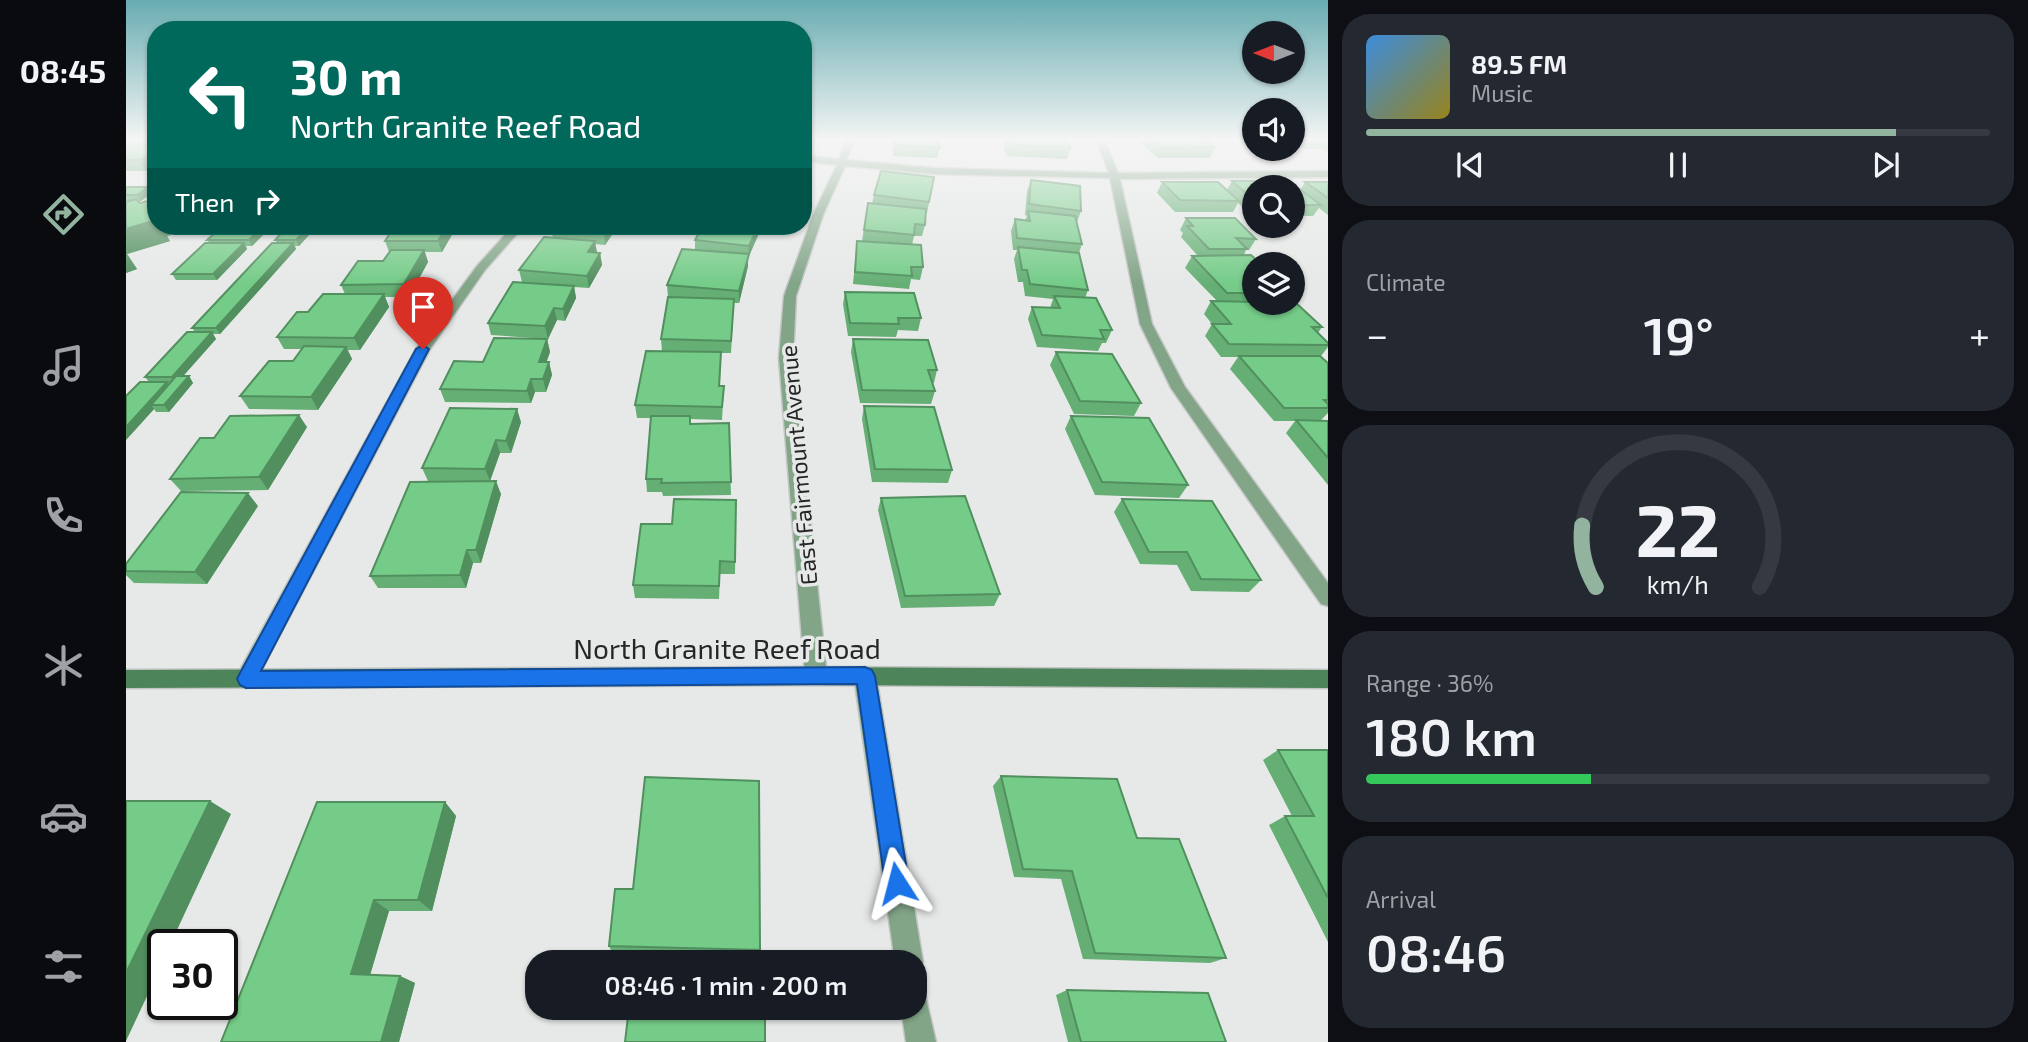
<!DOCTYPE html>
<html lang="en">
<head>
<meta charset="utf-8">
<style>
  body { margin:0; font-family:"Exo 2",sans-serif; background:#242831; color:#f1f3f6; height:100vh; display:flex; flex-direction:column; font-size:26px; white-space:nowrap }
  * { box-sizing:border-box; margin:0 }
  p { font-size:23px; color:#9ea1a6 }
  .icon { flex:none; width:38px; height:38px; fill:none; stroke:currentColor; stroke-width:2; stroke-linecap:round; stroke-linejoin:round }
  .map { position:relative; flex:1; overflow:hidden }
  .details { display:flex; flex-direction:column; gap:14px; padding:14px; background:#0d0f14; width:700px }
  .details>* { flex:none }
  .hud { position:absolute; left:21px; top:21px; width:665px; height:214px; border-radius:28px; box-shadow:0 2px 5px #0004; background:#00695c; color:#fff; overflow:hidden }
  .needle { width:46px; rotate:270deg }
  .tools { position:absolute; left:1116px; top:21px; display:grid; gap:14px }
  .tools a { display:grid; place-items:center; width:63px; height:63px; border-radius:50%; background:#171b24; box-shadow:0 2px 5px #0004; font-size:35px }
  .speed { position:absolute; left:21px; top:929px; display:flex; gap:14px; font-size:35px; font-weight:700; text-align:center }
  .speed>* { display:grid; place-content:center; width:91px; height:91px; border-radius:50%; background:#171b24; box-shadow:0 2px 5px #0004; line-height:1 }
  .speed .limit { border:4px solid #111; border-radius:10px; background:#fff; color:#111 }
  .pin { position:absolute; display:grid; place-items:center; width:60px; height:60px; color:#fff; margin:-72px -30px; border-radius:50% 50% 50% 0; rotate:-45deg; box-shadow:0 0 7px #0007 }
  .pin .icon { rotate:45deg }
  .me { position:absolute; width:77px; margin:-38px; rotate:351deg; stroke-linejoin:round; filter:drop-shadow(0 0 5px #0008) }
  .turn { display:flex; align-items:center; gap:24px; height:147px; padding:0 28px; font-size:32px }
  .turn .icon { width:91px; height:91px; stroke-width:2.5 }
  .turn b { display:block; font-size:49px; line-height:60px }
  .then { display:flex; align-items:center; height:66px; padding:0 28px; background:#0003; gap:14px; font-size:26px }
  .big { font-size:52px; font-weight:600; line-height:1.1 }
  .details .card { flex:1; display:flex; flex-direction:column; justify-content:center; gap:10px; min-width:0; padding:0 24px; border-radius:28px; background:#242831 }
  .details .dial { align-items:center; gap:0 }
  .dial svg { height:182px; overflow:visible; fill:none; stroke:#363941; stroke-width:7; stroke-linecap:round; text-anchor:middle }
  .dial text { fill:#f1f3f6; stroke:none }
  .song { display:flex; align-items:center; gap:21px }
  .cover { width:84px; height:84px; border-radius:10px; background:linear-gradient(135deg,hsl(210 70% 55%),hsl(50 70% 35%)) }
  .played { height:7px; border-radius:4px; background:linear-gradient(90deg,#92b49e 85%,#363941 85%) }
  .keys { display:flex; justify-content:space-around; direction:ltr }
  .heat { display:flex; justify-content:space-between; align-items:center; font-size:38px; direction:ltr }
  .charge { height:10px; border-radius:5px; background:linear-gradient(90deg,#34c759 36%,#363941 0) }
  .trip { position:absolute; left:399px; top:950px; width:402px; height:70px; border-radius:28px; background:#171b24; box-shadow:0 2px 5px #0004; font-weight:600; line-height:70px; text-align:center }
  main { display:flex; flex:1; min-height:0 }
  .tab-bar { display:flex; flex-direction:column; width:126px; justify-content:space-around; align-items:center; background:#090b0e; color:#9ea1a6 }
  .tab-bar .icon { width:49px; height:49px }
  .tab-bar .selected { color:#92b49e }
  .tab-bar b { font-size:32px; color:#f1f3f6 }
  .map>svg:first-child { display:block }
</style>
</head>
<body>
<main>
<nav class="tab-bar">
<b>08:45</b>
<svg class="icon selected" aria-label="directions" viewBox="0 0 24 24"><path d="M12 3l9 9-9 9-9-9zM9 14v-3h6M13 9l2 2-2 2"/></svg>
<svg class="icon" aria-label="music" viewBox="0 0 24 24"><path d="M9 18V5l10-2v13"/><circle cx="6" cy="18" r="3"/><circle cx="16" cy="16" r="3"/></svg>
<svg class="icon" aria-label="phone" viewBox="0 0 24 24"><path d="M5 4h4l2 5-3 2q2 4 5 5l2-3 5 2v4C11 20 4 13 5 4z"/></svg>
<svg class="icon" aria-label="climate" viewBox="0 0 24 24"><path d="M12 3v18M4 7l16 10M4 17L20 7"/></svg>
<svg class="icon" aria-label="car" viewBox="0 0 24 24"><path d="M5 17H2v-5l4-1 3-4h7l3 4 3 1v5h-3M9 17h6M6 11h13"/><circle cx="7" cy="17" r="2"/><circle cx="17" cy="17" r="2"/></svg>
<svg class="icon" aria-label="filters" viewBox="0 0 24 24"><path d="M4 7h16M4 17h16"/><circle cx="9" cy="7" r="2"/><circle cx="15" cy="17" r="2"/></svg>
</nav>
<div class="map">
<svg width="1202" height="1042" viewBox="0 0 1202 1042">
  <rect width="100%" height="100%" fill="#e6e9e7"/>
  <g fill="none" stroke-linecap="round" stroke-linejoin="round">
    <defs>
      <path id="street" d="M720,139H728L721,160L808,168L983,173L970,139H978L992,173L1202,171V177L994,179L1026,324L1059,387L1202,583V606L1195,604L1045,388L1014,324L984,178L808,174L719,166L697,215L670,296L667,358L701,676L697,683L690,685L683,683L679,676L653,358L658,296L687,215L711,165L677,161V155L713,159Z
        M387,226H398L359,270L304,349L127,686L120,688L113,686L109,679L113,672L290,349L351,266Z
        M739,667L746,669L750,676L797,962L793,972L789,973V962H769L728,676L732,669Z
        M789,990L799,994L810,1042H780L775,1008H789Z"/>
      <path id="secondary" d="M690,667L1202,670V688L690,685L0,688V670Z"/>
    </defs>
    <!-- street casing -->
    <use href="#street" stroke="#c3c6c4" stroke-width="3"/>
    <!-- secondary casing -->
    <use href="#secondary" stroke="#c3c6c4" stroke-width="3"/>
    <!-- street -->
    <use href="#street" fill="#82a588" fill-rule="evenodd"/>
    <!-- secondary -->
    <use href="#secondary" fill="#4e8459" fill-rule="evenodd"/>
  </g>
  <!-- wall -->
  <path fill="#65af75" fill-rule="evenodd" d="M0,139H30L20,171H0Z
    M767,139H812L814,148L811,158L767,156Z
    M880,139H939L945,148L941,159L881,156L877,147Z
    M1010,139H1077L1089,147L1084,158H1032Z
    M1167,139H1202V152L1197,149H1179L1167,141Z
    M808,177L801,213H799V225L796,236H788L786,245L797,267L794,280L785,279L783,289L727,284L731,241H736L742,203L746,204L748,195Z
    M905,180L955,211L951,222L956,244L953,253L962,290L959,298L986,330L980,343H976L972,351L911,347L902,319L906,307L924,308L927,299L899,296L897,282H892L888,259L891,250H887L885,231L889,219L899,220L901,216L899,215L901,191Z
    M1106,181H1149L1153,184L1168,185L1175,189L1179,182H1202V215L1193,208L1187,216H1167V187H1129V216H1127L1112,203L1107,212H1049L1031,193L1036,182H1092L1101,190Z
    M0,187L24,191L30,187V226H52L56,232L41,236L44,241L1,254L11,269L0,273V202L3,201H0ZM20,197L22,201L14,203L12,201H15Z
    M1060,218L1130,239L1123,250H1120L1118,255L1129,264V303L1196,327L1192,333L1202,343V347L1195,356L1202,363V413L1195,420L1202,421V485L1160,433L1169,421H1148L1104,369L1112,357H1095L1079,336L1086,324L1078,314L1085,301H1091L1059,268L1066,256H1072L1055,237L1057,233L1054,230Z
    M146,226L126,246H120L121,249L91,280H50L46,274L84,243L81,240Z
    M162,226H191L173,246H169L170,249L94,334H87L90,339L57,376H63L67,383L43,412H30L28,409L0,440L23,382L19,377L69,332L66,328L151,243L149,240Z
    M269,226H331L316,252H299L302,262L283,297H259L263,307L234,350H222L226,359L192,410L123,409L114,396L167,361L176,349H158L151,337L182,312L219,294L215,285L257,261L263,252L259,241Z
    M492,226L479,245L469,244L471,253H474L476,265L463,288L448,287L450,298L439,321L431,320L422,339L365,335L362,323L415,284L396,282L393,270L427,238L425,228Z
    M577,226H635V229L622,258V266L613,303H608L605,353H595L594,386H598L596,420L564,419L565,424L603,423L605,495L537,496L536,492H521L520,479L525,418H511L509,405L536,351L535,339L542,297L541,285L569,250V240Z
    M719,292L795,318L792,331L772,330L770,337L722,336L717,304Z
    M421,339L424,352L420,362H423L426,375L420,392H409L405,403L319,402L314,389L357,362Z
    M727,339L811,370L808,383H806L809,391L805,404L734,403L725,352Z
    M930,352L1015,403L1008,416L948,414L924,365Z
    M738,406L826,470L822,483L746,482L736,419Z
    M945,416L1062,485L1053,498L969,495L939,429Z
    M395,422L385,453H374L364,481L375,494L355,563H347L340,588H252L244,576L355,481H302L296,468Z
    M181,427L142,490L55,491L44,479L88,438Z
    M755,498L874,594L868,606L775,608L752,510Z
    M996,499L1135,580L1123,592L1065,591L1051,565L1014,564L988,512Z
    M610,500L609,574H594L593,599L509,598L507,585L546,524Z
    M132,506L81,584L8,583L0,575V564Z
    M1152,750H1202V942L1143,825L1159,816H1166L1137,760Z
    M875,776L1011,838L1100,958L1084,963L957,959L935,879L888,877L867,786Z
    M319,802L330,816L306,911H263L244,975L274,976L289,983L273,1042H95Z
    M483,946L634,950L633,956L486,952Z
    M941,990L1100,1042H942L930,995Z"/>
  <!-- shaded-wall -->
  <path fill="#528f5f" d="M30,149V164L20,171L14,160Z
    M22,187L25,193L19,195L20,197L15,201L11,195Z
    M30,215V226H52L56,232L41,236L44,241L1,254L11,269L0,273V229Z
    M137,226H146L126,246L123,240Z
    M183,226H191L173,246L170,240Z
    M321,226H331L316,252L312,241Z
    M483,226H492L479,245L478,233Z
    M632,226H635V229L622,258V266L613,303V291L622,255L623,246Z
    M469,241L471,253L462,252Z
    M118,243L121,249L91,280L87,274Z
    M167,243L170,249L94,334L90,328Z
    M298,250L302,262L283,297L278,284Z
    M474,253L476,265L463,288L461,276Z
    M448,286L450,298L439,321L437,309Z
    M258,294L263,307L234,350L228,338Z
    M428,308L431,320L422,339L419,326Z
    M86,332L90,339L51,383L46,377Z
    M421,339L424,352L416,375L413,362Z
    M220,347L226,359L192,410L185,397Z
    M423,362L426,375L420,392L417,379Z
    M63,376L67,383L43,412L38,405Z
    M405,379L409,392L405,403L401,391Z
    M41,382L46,388L25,405L28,409L0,440V427Z
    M391,409L395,422L385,453L380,441Z
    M173,415L181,427L142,490L133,477Z
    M370,440L374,453L364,481L359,469Z
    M370,481L375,494L355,563L350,550Z
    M122,493L132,506L81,584L69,572Z
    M341,550L347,563L340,588L334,575Z
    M84,801L105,814L44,945H37V962L0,1041V973Z
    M319,802L330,816L306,911L292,900Z
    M248,900L263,911L242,982L225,974Z
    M274,976L289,983L273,1042H255Z"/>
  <!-- building -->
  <path fill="#75cc88" stroke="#528f5f" stroke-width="2" d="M0,139H30V149L14,160H0Z
    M769,139H812L814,148L769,145Z
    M881,139H939L945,148L884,145Z
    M1025,139H1077L1089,147L1036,148Z
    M755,171L808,177L803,202L748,195Z
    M905,180L954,186L955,211L903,204Z
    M1106,181H1149L1153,184L1168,185L1195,205H1167V187H1129V201Z
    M1036,182H1092L1113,201L1054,200Z
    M1179,182H1202V198Z
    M0,187H22L11,195H0Z
    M30,187V195H19L29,187Z
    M10,199L14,203L30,199V215L26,216L30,220L0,229V202Z
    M742,203L800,209L799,225L789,224L788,235L738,230Z
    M902,211L949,216L956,244L891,238L889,219L904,221Z
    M1060,218H1109L1130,239L1110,238L1121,249H1083L1061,226H1067Z
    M97,226H137L123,240H81Z
    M162,226H183L170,240H149Z
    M269,226H321L312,241H259Z
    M427,226H483L478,233L425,228Z
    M577,226H632L623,246L569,240Z
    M418,237L469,241L462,252L474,253L461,276L393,270Z
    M731,241L795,245L797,267H785L786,276L729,272Z
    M79,243H118L87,274H46Z
    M146,243H167L90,328H66Z
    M892,247L953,253L962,290L904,284L901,270H896Z
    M556,249L623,254L613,291L541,285Z
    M265,250H298L278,284L215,285L232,261H257Z
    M1125,255L1135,264H1129V293H1101L1066,256Z
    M387,282L448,286L437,309L428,308L419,326L362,323Z
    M719,292L788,293L795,318H772L773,324L724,323Z
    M197,294H258L228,338L151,337L171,312H182Z
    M928,296L970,298L986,330H974L978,339L916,335L906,307L934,308Z
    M542,297L608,299L605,341L535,339Z
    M1085,301L1129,302V303L1169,302L1196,327H1186L1202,343V345L1103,344L1086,324H1105Z
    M61,332H86L46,377H19Z
    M368,338L421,339L413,362H423L417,379H405L401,391L314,389L328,361L357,362Z
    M727,339L802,340L811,370H802L809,391L736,390Z
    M178,346L220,347L185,397L114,396L143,361H167Z
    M520,351L595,352L593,386H598L596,407L509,405Z
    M930,352L986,354L1015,403L954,401Z
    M1113,356H1194L1202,363V400H1198L1202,404V408H1158Z
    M50,376H63L38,405H25Z
    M14,382H41L0,427V396Z
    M738,406L808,407L826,470L749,469Z
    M324,408L391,409L380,441L370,440L359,469L296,468Z
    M173,415L133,477L44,479L74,438H88L104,416Z
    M525,416H564V424L603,423L605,482L535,483L536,479H520Z
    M945,416L1023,418L1062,485L976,482Z
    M1170,420L1202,421V458Z
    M370,481L350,550H341L334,575L244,576L284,482Z
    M55,492L122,493L69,572L0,571V564Z
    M839,496L874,594L779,596L755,498Z
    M548,499L610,500L609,562L594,561L593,586L507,585L515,524H546Z
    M996,499L1086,501L1135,580L1075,579L1061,552H1023Z
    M1152,750H1202V898L1159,816H1188Z
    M875,776L991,779L1011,838L1053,839L1100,958L969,953L946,871L897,869Z
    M519,777L633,781L634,950L483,946L489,889H507Z
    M0,801H84L0,973Z
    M191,802H319L292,900H248L225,974L274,976L255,1042H95Z
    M941,990L1082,993L1100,1042H955Z
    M503,1008H639V1042H499Z"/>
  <!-- sky -->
  <linearGradient id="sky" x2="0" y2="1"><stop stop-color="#68acb1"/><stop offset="0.49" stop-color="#f4f5f4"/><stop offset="1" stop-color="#f4f5f4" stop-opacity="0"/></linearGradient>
  <rect width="1202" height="284" fill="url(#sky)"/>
  <!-- route -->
  <path fill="#1a73e8" stroke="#114b97" stroke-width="2" d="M297,345L303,349L135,671L739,667L746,670L749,676L783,883L779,892L771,895L763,892L759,883L731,684L120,688L114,685L111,679L114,673L290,349Z"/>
  <g text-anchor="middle" stroke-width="7" stroke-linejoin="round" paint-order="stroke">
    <!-- street labels -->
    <g font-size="23" fill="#252625" stroke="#e6e9e7">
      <text transform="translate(673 465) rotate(-95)" y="8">East Fairmount Avenue</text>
    </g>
    <!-- near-street labels -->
    <g font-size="28" fill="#252625" stroke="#e6e9e7">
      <text x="601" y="659">North Granite Reef Road</text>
    </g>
  </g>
</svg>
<div class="tools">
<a><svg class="needle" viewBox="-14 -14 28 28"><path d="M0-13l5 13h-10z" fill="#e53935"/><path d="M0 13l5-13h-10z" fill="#9ea1a6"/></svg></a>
<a><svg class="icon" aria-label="sound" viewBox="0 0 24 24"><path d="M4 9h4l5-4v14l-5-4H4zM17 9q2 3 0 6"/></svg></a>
<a><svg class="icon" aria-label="search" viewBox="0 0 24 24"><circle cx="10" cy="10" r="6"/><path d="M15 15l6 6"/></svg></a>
<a><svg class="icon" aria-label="layers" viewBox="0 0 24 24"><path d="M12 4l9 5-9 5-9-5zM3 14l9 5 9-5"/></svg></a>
</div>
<div class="speed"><div class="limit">30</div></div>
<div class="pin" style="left:297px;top:349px;background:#d93025"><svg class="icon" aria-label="arrive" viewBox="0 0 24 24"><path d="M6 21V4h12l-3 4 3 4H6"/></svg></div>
<svg class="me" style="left:771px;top:883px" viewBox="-20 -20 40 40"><path d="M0-17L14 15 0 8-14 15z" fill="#1a73e8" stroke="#fff" stroke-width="4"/></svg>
<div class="trip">08:46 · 1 min · 200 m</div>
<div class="hud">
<div class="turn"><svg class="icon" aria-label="left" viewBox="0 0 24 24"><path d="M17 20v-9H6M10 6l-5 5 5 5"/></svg><div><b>30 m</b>North Granite Reef Road</div></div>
<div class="then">Then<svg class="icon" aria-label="right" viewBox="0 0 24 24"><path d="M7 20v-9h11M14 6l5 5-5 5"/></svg></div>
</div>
</div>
<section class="details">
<div class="card">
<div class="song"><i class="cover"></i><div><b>89.5 FM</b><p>Music</p></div></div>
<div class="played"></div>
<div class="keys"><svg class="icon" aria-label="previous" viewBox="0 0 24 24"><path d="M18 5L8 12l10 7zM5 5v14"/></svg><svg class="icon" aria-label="pause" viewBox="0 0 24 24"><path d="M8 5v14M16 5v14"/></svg><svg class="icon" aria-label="next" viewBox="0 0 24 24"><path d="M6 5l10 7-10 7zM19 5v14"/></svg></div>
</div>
<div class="card"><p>Climate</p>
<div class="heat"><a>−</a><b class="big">19°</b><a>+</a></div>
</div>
<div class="card dial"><svg viewBox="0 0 100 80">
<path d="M14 69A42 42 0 1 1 86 69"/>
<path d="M14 69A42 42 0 0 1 8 42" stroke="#92b49e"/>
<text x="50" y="56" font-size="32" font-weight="700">22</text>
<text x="50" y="72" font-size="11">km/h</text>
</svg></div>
<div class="card"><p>Range · 36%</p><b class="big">180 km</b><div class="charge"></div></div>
<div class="card"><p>Arrival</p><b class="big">08:46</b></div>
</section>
</main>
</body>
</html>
